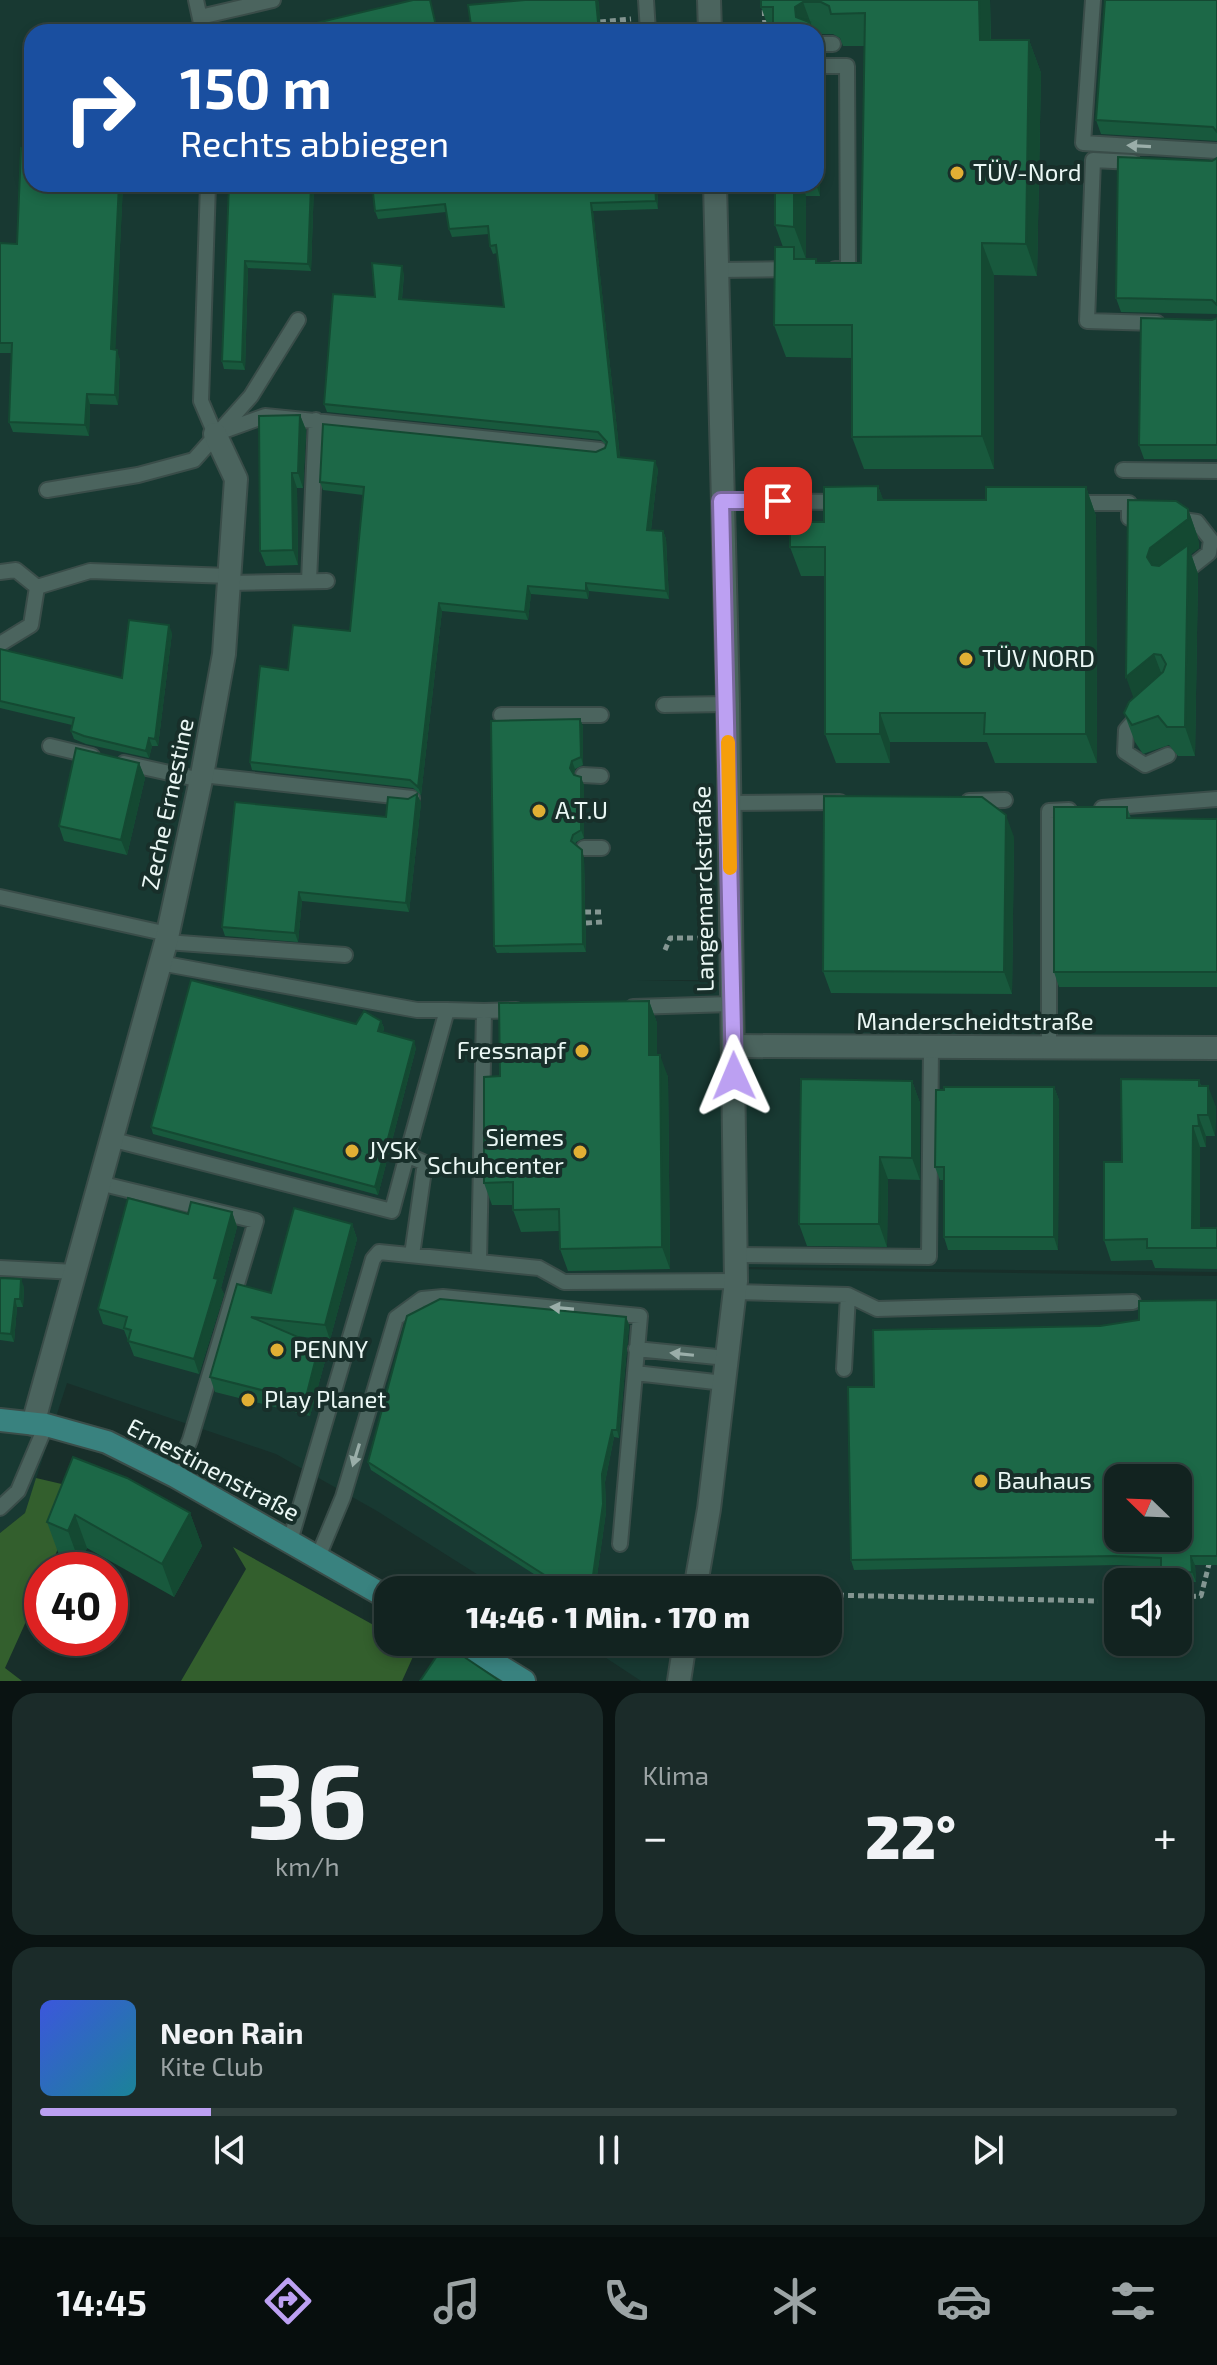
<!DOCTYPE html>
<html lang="de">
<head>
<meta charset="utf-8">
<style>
  body { margin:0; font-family:"Exo 2",sans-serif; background:#1b2b29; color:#f1f3f6; height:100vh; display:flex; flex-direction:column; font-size:30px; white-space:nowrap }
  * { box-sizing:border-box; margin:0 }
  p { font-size:26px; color:#9ca4a5 }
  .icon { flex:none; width:44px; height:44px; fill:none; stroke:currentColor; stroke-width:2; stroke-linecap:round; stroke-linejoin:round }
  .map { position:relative; height:1681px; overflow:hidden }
  .drawer { display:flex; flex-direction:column; gap:12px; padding:12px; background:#0a1312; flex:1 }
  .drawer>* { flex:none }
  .guide { position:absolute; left:24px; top:24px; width:800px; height:168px; border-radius:24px; box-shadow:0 4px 12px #0003,0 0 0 2px #31403e; background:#1a4fa0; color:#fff; overflow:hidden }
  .needle { width:52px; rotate:293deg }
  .controls { position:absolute; left:1104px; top:1464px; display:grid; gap:16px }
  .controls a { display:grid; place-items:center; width:88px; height:88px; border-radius:16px; background:#122320; box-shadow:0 4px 12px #0003,0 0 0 2px #31403e; font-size:40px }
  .speed { position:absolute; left:24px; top:1552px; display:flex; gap:16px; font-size:40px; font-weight:700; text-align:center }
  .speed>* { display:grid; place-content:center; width:104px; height:104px; border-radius:50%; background:#122320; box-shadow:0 4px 12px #0003,0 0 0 2px #31403e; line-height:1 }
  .speed .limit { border:12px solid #d22; background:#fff; color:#111 }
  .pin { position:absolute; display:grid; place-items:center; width:68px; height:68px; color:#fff; margin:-34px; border-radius:16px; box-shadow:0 4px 12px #0006 }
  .me { position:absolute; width:88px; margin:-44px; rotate:359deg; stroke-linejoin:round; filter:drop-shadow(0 0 6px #0008) }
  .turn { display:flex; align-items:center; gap:28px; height:168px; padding:0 24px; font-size:36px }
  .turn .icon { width:104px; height:104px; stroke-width:2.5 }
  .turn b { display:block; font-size:56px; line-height:68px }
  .big { font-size:60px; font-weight:800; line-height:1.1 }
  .drawer .tile { flex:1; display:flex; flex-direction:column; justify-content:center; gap:12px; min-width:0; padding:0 28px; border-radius:24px; background:#1b2b29 }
  .drawer .dial { align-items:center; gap:0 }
  .dial b { font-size:104px; line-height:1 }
  .song { display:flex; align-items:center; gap:24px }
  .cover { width:96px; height:96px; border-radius:12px; background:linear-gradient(135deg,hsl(230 70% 55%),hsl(190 70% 35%)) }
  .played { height:8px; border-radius:4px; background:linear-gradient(90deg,#bca0f2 15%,#31403e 15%) }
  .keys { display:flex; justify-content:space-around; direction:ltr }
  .heat { display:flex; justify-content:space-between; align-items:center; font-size:44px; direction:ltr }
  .drawer .tiles { flex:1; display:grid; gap:12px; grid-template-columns:1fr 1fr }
  .tile:last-child { grid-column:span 2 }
  .trip { position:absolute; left:374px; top:1576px; width:468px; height:80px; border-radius:24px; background:#122320; box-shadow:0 4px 12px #0003,0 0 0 2px #31403e; font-weight:800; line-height:80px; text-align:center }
  .tab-bar { display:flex; height:128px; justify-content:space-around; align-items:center; background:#070e0d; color:#9ca4a5 }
  .tab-bar .icon { width:56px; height:56px }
  .tab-bar .current { color:#bca0f2 }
  .tab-bar b { font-size:36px; color:#f1f3f6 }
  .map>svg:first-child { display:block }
</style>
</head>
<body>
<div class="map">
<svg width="1217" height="1681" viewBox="0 0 1217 1681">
  <rect width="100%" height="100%" fill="#182f2a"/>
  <!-- built -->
  <path fill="#183932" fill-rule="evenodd" d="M0,0H1217V1272L739,1267L733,980H637L731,982L735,1269L1217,1276V1681H641L582,1642H828V1590H502L377,1511L276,1454L67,1383L25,1513L0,1533ZM32,32H816V184H32ZM1118,1478H1178V1538H1118ZM1118,1582H1178V1642H1118Z"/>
  <!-- green -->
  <path fill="#335f2d" d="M36,1478L83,1489L49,1570H42V1586L5,1668L22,1681H0V1533L25,1513Z
    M233,1547L388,1633V1642H403L416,1650L402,1681H181L246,1569Z"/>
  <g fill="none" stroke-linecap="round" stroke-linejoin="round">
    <defs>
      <path id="service" d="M196,0L203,32
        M646,0L648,32
        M1093,0L1083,143L1217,151
        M200,17L273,0
        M816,44H833
        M816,66H847L848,269H835
        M1133,162L1093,160L1087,321L1157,323
        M208,184L201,401L215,434
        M717,270L794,269
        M215,434L265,416L600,450
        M1123,470L1217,471
        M47,490L138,475L194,460L251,396L298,320
        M721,501L840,502
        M1073,503H1129V518
        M1176,519L1197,522L1211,540L1209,553L1180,576
        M0,572L16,570L37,587
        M309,581L316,420
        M229,583L327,581
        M37,587L90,571L230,576
        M0,644L31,625L37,587
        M664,705L728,704
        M1141,713L1126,730L1125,752L1145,765L1168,755
        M501,715H601
        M50,746L92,756
        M124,763L201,780
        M202,775L412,798
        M583,775L601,776
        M969,801L1005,800
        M729,803L840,802
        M1102,808L1217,799
        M584,848H602
        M0,897L168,934
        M166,942L345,955
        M160,963L417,1010H447
        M633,1007L732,1004
        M1049,1048V811L1069,810
        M110,1139L392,1211L407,1155
        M99,1183L256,1221L190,1440L175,1476
        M412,1255L425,1163L407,1155L447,1010L484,1011
        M736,1255L929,1257L931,1048
        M479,1262L484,1011L516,1010
        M0,1268L75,1272
        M735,1292L848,1295L844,1369
        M848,1295L877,1309L1133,1302
        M636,1349L727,1358
        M635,1373L724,1383
        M0,1508L18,1491L46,1425
        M290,1541L373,1259L379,1252L539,1268L564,1282L736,1281
        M318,1557L343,1497L396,1318L422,1299L443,1297L640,1316L620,1544"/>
      <path id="minor" d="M733,1046L1217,1048
        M33,1424L166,942L202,775L224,654L236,479L215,434"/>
      <path id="tertiary" d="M709,0L710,32
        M695,1590L709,1509L736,1281L728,704L715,184
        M679,1681L685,1642"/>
      <path id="secondary" d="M0,1420L46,1425L107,1442L175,1476L388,1598
        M460,1642L524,1681"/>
    </defs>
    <!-- service casing -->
    <use href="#service" stroke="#3a4d49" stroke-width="18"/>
    <!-- minor casing -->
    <use href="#minor" stroke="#3a4d49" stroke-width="26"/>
    <!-- tertiary casing -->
    <use href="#tertiary" stroke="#3a4d49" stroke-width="26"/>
    <!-- secondary casing -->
    <use href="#secondary" stroke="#3a4d49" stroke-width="26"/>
    <!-- path -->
    <path stroke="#849692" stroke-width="5" stroke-dasharray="6 4" stroke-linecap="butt" d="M764,0L765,32
      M600,22L631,19
      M585,912H602
      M586,923L602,922
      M665,950L670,938H710
      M1159,1582L1158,1573H1164
      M1179,1582L1180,1603
      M828,1595L1098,1601
      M1180,1597L1201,1596L1209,1564"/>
    <!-- service -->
    <use href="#service" stroke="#4b645e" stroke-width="14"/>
    <!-- minor -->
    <use href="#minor" stroke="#4b645e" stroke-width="22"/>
    <!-- tertiary -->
    <use href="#tertiary" stroke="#4b645e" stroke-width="22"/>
    <!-- secondary -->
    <use href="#secondary" stroke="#39827f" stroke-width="22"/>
  </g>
  <!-- wall -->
  <path fill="#18593d" d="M430,0L438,32H312Z
    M761,0H990L991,40H1029L1041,73L1037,276L994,275V469H864L852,437V358L786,357L774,325L783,247L775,225V184H816L821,76L820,196H806V259L818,263H861L864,46H843L840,38L833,34H816V32H770L761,7Z
    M1217,0V141L1101,134L1096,120Z
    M816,41L821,54L816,56Z
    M1217,158V314L1121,312L1116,298L1212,161Z
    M32,184H123L115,349L120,360L118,405L90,404L89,436L13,432L9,422L12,353H0V243L17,244Z
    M229,184H314L311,271L248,268L245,370L224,369L222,361Z
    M372,184H657L658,209L593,211L620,457L658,469L651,530L663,531L666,539L669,599L589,591L588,599L531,594L528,620L442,611L421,795L413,788L252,770L250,762L288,670L350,631L363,495L323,490L320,482L596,452L605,448L606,445L601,440L327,412L324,404L375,297L404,274L402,299L504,307L497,253L493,254L490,246L489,234L452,237L449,229L446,212L378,219L375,211Z
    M1217,318V459H1144L1139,445L1212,320Z
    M300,415L306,430L303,488H297L298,565L266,566L260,551Z
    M878,486L883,500H986L1086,487L1096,516L1097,763H995L987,742H890V763H836L825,734V576H801L790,547L824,522Z
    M1188,509L1198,538L1199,548L1191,554L1198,574L1195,756H1178L1169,745L1143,754L1135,742L1124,713L1133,698Z
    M172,633L158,746H152L149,758L86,744L74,739L71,731L72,725L0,708V649L122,678Z
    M580,719L583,727V765L575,769L574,774L584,785V838L576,842L575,845L584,858L586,952L497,953L494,946Z
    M139,763L145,778L127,855L64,841L59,826Z
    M417,794L421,803L409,912L302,901L298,942L225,936L222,927L386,817L408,799Z
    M1127,807L1131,818L1217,819V987H1059L1054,972Z
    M1014,837L1012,994L831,993L823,971Z
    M649,1001L657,1023V1055L668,1077L670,1269L568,1271L560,1249L559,1231L521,1232L513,1210V1205H492L484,1183L500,1076Z
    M381,1021L384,1028L383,1032L416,1048L378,1195L153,1134L151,1127L356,1024Z
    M1199,1080L1201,1086L1216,1107L1215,1136H1206V1147H1200V1228H1217V1269L1155,1268L1152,1260L1111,1261L1104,1240L1122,1162Z
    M912,1081L920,1103V1180L888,1179L887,1247L807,1246L799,1224Z
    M1054,1087L1059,1100L1058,1250H948L944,1237V1180H940L935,1167Z
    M232,1212L237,1227L221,1288L224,1294L199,1374L134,1356L124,1330L103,1324L98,1309L188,1214Z
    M352,1224L357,1239L330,1340L296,1336L325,1361L310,1416L215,1392L210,1377L271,1293Z
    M0,1278L24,1287L23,1307H17L14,1342L0,1340Z
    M1217,1300V1565H1195L1196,1582H1164L1161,1573V1567L1117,1565L854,1570L851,1560L874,1387L1100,1326L1139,1320Z
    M626,1317L629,1325L619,1438L614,1437L605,1482L606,1512L595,1590H559L371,1470L368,1462Z
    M73,1457L190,1513L202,1546L174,1597L87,1548L80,1564L59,1555L47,1522Z"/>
  <!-- shaded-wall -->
  <path fill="#144932" d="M596,0H598L599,2L601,32H599Z
    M979,0H990L991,72L980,40Z
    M803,2L814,32H813L809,22L796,17L795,7Z
    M1029,40L1041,73L1037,276L1026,244Z
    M816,63L821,76L820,196L816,184Z
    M119,184H123L115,360L111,349Z
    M311,184H314L311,271L308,264Z
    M655,184H657L658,209L656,201Z
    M794,184H802L806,196V259L794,227Z
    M591,203L593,211L621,465L618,457Z
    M982,243L994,275V469L982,436Z
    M245,261L248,268L245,370L242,362Z
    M402,266L404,274L401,307L399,299Z
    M117,350L120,360L118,405L115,395Z
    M87,394L90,404L89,436L85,425Z
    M300,415L306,430L303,488L298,473Z
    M655,461L658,469L650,538L647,530Z
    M292,473L297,488L298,565L293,550Z
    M878,486L889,515L878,500Z
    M1086,487L1096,516L1097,763L1086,734Z
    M1188,509L1198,538L1199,548L1191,554L1198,574L1195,756L1185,727L1161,577L1147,557L1150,548Z
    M663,531L666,539L669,599L666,591Z
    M586,583L589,591L588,599L586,591Z
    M528,586L531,594L528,620L525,612Z
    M439,603L442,611L421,795L418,787Z
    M169,625L172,633L158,746L155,739Z
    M1154,654L1165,683L1136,705L1126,677Z
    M880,713L890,742V763L880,734Z
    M580,719L583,727V765L581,757Z
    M149,738L152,746L149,758L146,751Z
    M572,761L575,769L573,775L570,768Z
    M139,763L145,778L127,855L121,840Z
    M581,777L584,785V838L581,830Z
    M417,794L421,803L409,912L406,903Z
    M1006,815L1014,837L1012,994L1004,972Z
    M582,850L584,858L586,952L583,944Z
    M299,892L302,901L298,942L295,933Z
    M649,1001L657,1023V1077L649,1055Z
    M381,1021L384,1028L381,1038L378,1031Z
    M414,1041L416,1048L378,1195L375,1187Z
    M660,1055L668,1077L670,1269L662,1247Z
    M912,1081L920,1103V1180L912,1158Z
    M1208,1086L1216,1107L1215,1136L1208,1115Z
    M1054,1087L1059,1100L1058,1250L1054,1237Z
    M1198,1115L1206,1136V1147L1199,1126Z
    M1193,1126L1200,1147V1248L1192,1228Z
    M880,1157L888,1179L887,1247L879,1224Z
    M232,1212L237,1227L221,1288L224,1294L199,1374L194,1359Z
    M352,1224L357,1239L330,1340L325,1325Z
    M21,1279L24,1287L23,1307L20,1299Z
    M15,1299L17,1307L14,1342L11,1334Z
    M626,1317L629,1325L619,1438L617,1430Z
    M319,1346L325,1361L310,1416L305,1401Z
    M612,1430L614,1437L605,1482L606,1512L595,1590H591L602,1474Z
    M190,1513L202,1546L174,1597L162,1564Z
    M75,1515L87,1548L80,1564L68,1531Z
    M1191,1556L1195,1565L1196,1582L1192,1572Z"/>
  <!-- building -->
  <path fill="#1c6847" stroke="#144932" stroke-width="2" fill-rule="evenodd" d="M413,0H430L436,26L412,32H312V24Z
    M525,0H596L599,32H472L468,5Z
    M761,0H979L980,40H1029L1026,244L982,243V436L852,437V325H774L775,247H794V259H816V263H861L865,13L831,14L829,6L821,2H803L795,7L796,17L809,22L799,26L795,32H773V7H761Z
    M1105,0H1217V132L1213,127L1096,120Z
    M21,148L32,149V184H119L111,349L117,350L115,395L87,394L85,425L9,422L12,343H0V243L17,244Z
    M1118,157L1212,161L1217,158V305L1212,300L1116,298Z
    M229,184H311L308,264L245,261L242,362L222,361Z
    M372,184H655L656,201L591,203L618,457L655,461L647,530L663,531L666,591L586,583V591L528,586L525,612L439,603L418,787L410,780L250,762L260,666L288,670L293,625L350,631L364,487L320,482L323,424L596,452L605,448L607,442L598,432L324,404L333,294L375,297L372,263L402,266L399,299L504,307L496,245L490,246L488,226L449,229L445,204L375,211Z
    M775,184H794V227L775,225Z
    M1141,318L1212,320L1217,318V445H1139Z
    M300,415L298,473H292L293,550L260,551L259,416Z
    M878,486V500H986V487H1086V734H984L985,713H880V734H825V547H790V522H824V487Z
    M1128,500L1176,501L1188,509V519L1150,548L1147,557L1152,565L1159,566L1188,545L1185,727H1167L1158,716L1132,725L1124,713L1129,702L1163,672L1166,664L1161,655L1154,654L1126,677Z
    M129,620L169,625L155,739L149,738L146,751L84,736L71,731L74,718L0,701V649L122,678Z
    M580,719L581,757L572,761L570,768L574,775L581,777V830L573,835L571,841L582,850L583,944L494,946L491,721Z
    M76,748L139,763L121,840L59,826Z
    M417,794L406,903L299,892L295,933L222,927L235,802L386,817L388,797L408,799Z
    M824,796L982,797L1006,815L1004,972L823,971Z
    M1054,807H1127V818L1217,819V972H1054Z
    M191,980L356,1024L364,1011L381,1021L378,1031L414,1041L375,1187L151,1127Z
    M649,1001V1055H660L662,1247L560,1249L559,1209L513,1210V1182L484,1183V1077L500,1076L499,1003Z
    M801,1079L912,1081V1158L880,1157L879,1224H799Z
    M1121,1079L1199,1080V1086H1208V1115H1198L1199,1126H1193L1192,1228H1217V1248H1147V1239L1104,1240V1162H1122Z
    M944,1087H1054V1237H944V1167H935L936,1090H944Z
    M128,1198L188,1214L191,1202L232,1212L214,1278L218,1279L194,1359L128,1341L131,1330L124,1328L127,1317L98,1309Z
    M294,1208L352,1224L325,1325L251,1317L319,1346L305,1401L210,1377L237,1284L271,1293Z
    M0,1278L21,1279L20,1299H15L11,1334L0,1333Z
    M440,1299L626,1317L617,1430H612L602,1474L603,1504L591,1590H568L368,1462L407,1316Z
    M1217,1300V1556H1191L1192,1572L1161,1573V1558L1114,1556L851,1560L848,1387H874L873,1330L1100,1326L1139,1320V1301ZM1118,1478H1178V1538H1118Z
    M73,1457L127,1478L190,1513L162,1564L75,1515L68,1531L47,1522Z
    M445,1644L500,1681H420Z"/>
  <!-- one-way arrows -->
  <defs><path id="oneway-solid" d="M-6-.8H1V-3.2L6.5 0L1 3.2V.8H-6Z" transform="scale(2)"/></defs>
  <g fill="#9aaea9">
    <use href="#oneway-solid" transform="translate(1139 146) rotate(-177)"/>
    <use href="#oneway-solid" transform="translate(562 1308) rotate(-175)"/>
    <use href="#oneway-solid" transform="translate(682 1354) rotate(-174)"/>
    <use href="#oneway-solid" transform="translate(356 1455) rotate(107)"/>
  </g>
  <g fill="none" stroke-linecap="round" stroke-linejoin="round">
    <defs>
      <path id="route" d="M734,1076L721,501H778"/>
    </defs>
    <!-- route casing -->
    <use href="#route" stroke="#7a689d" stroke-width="20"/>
    <!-- route -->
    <use href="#route" stroke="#bca0f2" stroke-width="14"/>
    <!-- slow -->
    <path stroke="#f59e0b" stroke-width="14" d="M728,742L730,868"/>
  </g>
  <!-- markers -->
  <g fill="#e1af34" stroke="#182f2a" stroke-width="3">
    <circle cx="957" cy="173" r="8"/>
    <circle cx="966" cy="659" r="8"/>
    <circle cx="539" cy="811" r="8"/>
    <circle cx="582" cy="1051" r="8"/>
    <circle cx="352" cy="1151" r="8"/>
    <circle cx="580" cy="1152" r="8"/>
    <circle cx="277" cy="1350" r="8"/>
    <circle cx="248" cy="1400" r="8"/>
    <circle cx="981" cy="1481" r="8"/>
  </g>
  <g text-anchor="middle" stroke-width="8" stroke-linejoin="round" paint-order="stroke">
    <!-- poi labels -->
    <g font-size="24" fill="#eaf7f4" stroke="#182f2a" text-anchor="start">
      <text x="973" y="181">TÜV-Nord</text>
      <text x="982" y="667">TÜV NORD</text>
      <text x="555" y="819">A.T.U</text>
      <text x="566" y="1059" text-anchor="end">Fressnapf</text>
      <text x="564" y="1146" text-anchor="end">Siemes<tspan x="564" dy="28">Schuhcenter</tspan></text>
      <text x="368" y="1159">JYSK</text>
      <text x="293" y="1358">PENNY</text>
      <text x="264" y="1408">Play Planet</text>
      <text x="997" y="1489">Bauhaus</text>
    </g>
    <!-- street labels -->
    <g font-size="24" fill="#eaf7f4" stroke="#182f2a">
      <text transform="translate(168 804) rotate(-78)" y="8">Zeche Ernestine</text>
      <text transform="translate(704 889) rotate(-91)" y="8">Langemarckstraße</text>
      <text x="975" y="1030">Manderscheidtstraße</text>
      <text transform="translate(213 1470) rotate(28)" y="8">Ernestinenstraße</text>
    </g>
  </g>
</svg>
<div class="controls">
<a><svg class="needle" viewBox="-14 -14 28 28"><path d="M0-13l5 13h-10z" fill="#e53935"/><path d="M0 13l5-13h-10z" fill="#9ca4a5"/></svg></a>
<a><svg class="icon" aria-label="sound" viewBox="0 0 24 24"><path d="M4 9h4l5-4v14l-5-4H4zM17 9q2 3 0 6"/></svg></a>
</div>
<div class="speed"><div class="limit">40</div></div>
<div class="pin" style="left:778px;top:501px;background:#d93025"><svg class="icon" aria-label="arrive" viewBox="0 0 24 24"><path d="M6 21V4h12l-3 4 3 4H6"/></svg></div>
<svg class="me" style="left:734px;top:1076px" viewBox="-20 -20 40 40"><path d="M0-17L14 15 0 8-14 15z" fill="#bca0f2" stroke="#fff" stroke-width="4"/></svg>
<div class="trip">14:46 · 1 Min. · 170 m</div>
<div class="guide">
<div class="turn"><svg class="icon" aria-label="right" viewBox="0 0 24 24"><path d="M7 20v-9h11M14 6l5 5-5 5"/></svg><div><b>150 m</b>Rechts abbiegen</div></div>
</div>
</div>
<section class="drawer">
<div class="tiles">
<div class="tile dial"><b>36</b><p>km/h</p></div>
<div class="tile"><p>Klima</p>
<div class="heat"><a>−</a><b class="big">22°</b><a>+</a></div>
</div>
<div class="tile">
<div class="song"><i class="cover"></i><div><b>Neon Rain</b><p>Kite Club</p></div></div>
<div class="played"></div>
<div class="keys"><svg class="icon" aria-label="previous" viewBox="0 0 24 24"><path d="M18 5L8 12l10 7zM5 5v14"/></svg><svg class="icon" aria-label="pause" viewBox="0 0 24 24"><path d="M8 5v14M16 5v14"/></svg><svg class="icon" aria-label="next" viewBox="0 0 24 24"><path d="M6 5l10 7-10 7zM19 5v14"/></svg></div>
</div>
</div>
</section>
<nav class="tab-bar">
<b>14:45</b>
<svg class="icon current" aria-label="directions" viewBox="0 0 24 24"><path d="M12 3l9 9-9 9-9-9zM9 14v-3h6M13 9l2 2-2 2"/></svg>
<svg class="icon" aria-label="music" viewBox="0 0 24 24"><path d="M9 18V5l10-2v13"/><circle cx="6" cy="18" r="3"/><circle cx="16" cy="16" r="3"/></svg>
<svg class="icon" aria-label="phone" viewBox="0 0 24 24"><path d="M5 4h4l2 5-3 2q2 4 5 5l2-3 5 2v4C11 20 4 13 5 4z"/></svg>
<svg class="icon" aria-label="climate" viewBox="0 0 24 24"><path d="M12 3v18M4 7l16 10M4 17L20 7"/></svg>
<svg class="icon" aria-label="car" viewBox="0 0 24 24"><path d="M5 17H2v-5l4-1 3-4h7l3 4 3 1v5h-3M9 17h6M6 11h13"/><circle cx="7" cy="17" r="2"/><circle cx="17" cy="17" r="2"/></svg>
<svg class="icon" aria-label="filters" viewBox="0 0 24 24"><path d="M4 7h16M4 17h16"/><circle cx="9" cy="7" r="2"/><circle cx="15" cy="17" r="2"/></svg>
</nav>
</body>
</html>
